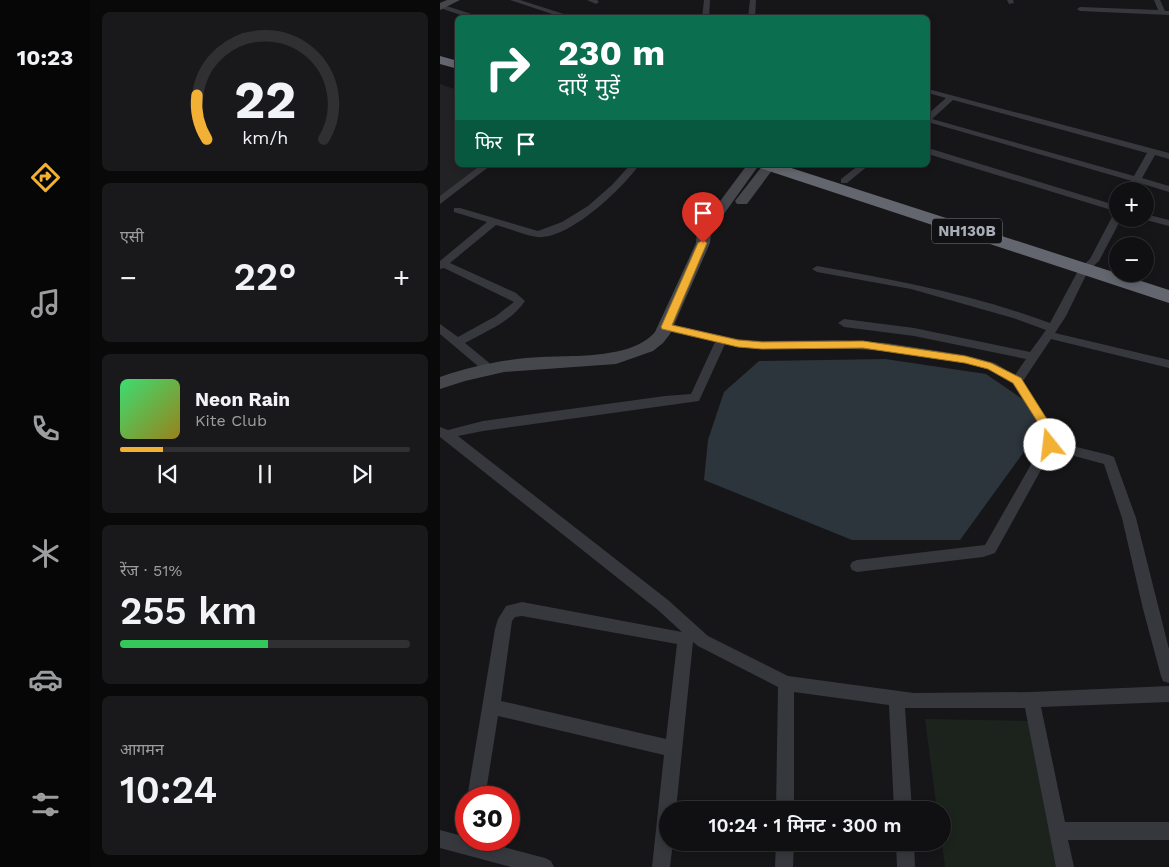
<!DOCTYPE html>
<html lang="hi">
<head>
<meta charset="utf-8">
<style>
  body { margin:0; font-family:"Work Sans","Noto Sans Devanagari",sans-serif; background:#19191b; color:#f1f3f6; height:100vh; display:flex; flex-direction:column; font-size:19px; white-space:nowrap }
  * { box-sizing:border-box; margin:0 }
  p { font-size:16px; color:#9c9d9f }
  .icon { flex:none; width:28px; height:28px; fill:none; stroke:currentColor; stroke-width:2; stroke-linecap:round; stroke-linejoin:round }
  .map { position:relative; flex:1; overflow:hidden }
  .panel { display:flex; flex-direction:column; gap:12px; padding:12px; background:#09090a; width:350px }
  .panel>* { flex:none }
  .hud { position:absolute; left:15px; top:15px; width:475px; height:152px; border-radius:8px; box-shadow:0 2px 8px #0003,0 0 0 1px #303032; background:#0b6e4f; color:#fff; overflow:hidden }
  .buttons { position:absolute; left:669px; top:182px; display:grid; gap:10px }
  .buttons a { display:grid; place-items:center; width:45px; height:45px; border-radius:50%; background:#101012; box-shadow:0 2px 8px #0003,0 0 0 1px #303032; font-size:25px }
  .speed { position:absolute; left:15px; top:786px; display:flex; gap:10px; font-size:25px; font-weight:700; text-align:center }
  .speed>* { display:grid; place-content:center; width:65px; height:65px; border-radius:50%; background:#101012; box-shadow:0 2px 8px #0003,0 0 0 1px #303032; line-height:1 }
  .speed .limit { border:8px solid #d22; background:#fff; color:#111 }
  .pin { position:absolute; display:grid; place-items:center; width:42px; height:42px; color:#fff; margin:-51px -21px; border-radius:50% 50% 50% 0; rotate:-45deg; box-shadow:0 0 5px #0007 }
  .pin .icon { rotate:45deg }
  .me { position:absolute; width:55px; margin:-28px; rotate:344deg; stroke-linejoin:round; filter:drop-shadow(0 0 4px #0008) }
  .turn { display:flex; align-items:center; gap:18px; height:105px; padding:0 20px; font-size:22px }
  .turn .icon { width:65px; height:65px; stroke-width:2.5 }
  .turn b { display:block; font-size:35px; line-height:42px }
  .then { display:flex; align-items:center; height:48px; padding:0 20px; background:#0003; gap:10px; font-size:19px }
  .big { font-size:38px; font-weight:600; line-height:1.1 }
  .panel .widget { flex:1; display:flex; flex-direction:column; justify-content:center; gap:8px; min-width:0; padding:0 18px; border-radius:8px; background:#19191b }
  .panel .dial { align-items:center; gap:0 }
  .dial svg { height:130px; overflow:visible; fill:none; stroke:#303032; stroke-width:7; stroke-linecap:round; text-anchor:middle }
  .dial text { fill:#f1f3f6; stroke:none }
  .song { display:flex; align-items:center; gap:15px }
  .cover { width:60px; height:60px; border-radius:8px; background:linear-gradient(135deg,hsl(140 70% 55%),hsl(50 70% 35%)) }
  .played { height:5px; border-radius:2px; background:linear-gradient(90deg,#f2b134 15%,#303032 15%) }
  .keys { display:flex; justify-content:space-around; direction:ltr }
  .heat { display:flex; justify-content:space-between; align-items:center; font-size:28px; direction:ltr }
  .charge { height:8px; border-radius:4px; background:linear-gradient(90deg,#34c759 51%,#303032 0) }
  .trip { position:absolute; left:219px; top:801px; width:292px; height:50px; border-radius:25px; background:#101012; box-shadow:0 2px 8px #0003,0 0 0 1px #303032; font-weight:600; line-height:50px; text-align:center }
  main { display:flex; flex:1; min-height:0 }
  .menu { display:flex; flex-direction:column; width:90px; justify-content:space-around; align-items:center; background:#060607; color:#9c9d9f }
  .menu .icon { width:35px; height:35px }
  .menu .active { color:#f2b134 }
  .menu b { font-size:22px; color:#f1f3f6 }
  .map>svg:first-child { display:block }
</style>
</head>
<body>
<main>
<nav class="menu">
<b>10:23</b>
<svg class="icon active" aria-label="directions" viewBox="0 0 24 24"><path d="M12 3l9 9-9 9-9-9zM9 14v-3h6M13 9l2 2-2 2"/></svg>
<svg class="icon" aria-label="music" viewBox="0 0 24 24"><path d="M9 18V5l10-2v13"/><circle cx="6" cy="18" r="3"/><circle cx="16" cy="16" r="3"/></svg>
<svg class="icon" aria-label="phone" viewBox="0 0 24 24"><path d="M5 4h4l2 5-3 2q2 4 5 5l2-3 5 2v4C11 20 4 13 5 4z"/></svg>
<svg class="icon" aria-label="climate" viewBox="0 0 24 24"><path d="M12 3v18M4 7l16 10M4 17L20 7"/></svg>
<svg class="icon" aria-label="car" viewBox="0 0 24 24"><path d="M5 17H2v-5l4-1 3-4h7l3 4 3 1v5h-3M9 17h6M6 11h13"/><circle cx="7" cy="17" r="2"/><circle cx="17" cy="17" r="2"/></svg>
<svg class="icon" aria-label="filters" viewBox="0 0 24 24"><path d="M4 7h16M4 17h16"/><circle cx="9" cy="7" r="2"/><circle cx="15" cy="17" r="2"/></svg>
</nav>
<section class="panel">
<div class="widget dial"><svg viewBox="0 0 100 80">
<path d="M14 69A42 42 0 1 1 86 69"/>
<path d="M14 69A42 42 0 0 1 8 42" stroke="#f2b134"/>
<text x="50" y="56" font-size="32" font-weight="700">22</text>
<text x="50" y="72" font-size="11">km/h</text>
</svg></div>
<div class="widget"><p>एसी</p>
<div class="heat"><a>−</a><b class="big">22°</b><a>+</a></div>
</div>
<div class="widget">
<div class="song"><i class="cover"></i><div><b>Neon Rain</b><p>Kite Club</p></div></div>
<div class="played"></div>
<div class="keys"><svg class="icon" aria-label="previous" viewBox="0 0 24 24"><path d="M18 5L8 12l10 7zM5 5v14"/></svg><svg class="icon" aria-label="pause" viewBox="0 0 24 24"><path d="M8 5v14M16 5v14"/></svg><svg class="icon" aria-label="next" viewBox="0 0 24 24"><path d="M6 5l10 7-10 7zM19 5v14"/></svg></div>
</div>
<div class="widget"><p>रेंज · 51%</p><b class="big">255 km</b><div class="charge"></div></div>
<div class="widget"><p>आगमन</p><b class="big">10:24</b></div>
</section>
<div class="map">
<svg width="729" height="867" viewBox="0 0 729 867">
  <rect width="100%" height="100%" fill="#161618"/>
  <!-- built -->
  <path fill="#222225" d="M0,84L17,90L18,165H52L0,200Z"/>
  <!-- green -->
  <path fill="#1c231d" d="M485,719L592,721L620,867H505L502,843V810H497Z"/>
  <!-- water -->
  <path fill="#2c353c" d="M445,359L546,374L591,405L602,427L520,540H412L264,480L268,440L284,392L319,361Z"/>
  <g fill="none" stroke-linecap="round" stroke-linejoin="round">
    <!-- street -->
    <path fill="#37383d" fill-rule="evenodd" d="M70,0H80L136,18H124Z
      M147,0H157L159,2L156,4Z
      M264,0H270L269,18H262Z
      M310,0H316L315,18H308Z
      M567,0H573L574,3L569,4Z
      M714,0H720L725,11H729V15L640,11L637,9L640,7L718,10Z
      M0,4L41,17L42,18H30L0,8Z
      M488,89L729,153V159L715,155L702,178L729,186V192L700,183L695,191H687L692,181L488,122V114L506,98L488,93ZM513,100L707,153L694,176L492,119Z
      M488,148L678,206V212L488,154Z
      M41,165H51L0,204V196Z
      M190,165H199C182,189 129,240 97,237C83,235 69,228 56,225L10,263L76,293L85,301C71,322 46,331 25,343L53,366L55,369L53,372H45L0,334V324L18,337L56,316L74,302L4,268L0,269V261L47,222L14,212V208H20L98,231L122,222L148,206L172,185Z
      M419,165H429L407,183H401V179Z
      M678,212V219H681L659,261L648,271L626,316L615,333L729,360V368L611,339L583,381L615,432L616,442L669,455L674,457L675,460L696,518L729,649V683L723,681L721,676L703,609L682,518L664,464L612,450L555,553L543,557L417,572L412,570L410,566L412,562L417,560L545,545L605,440L603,433L573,384L547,369L525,363L447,351L395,348L322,349L285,344L259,401L43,431L18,436L228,600L268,636L348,676L474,693L591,692L729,686V702L601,707L625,822H729V840H628L634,867H616L585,708H465L472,810H454L449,705L354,692V810H336L338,687L258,646L253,642L236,810H228V842H233L230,867H212L224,755L58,716L45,798H27L55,629L58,619L66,606L82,602L242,632L218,610L0,437V427L8,430L43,421L225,396L251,394L275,342L222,330L220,327L222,324L226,323L298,339L322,341L395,340L447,343L525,355L555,363L575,375L586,359L474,336L404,327L398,323L404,319L474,328L590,352L606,330L573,318L471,289L377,272L372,269L377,266C456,280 535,295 610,323L639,269L650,259L673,215ZM82,616L237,644L226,739L61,701L72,621L75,617Z
      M705,214L729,220V226L702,219H705Z
      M0,830L26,837V840H37L105,858L111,861L114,867H71L0,848Z
      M336,842H354L353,867H335Z
      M456,842H474L475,867H457Z"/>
    <!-- secondary -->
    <path fill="#45474d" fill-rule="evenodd" d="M7,0H20L0,10V3Z
      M307,165H319L271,232L270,243L230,334L223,343L213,351L176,364L64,372L25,381L0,389V377C28,367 57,361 86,358C124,354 189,362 215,332L256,243L257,232Z
      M323,165H336L307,204H297L295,201Z"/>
    <!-- highway -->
    <path fill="#63666e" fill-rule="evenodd" d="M0,56L18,61V69L0,64Z
      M318,165H342L729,290V303L320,168Z"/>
  </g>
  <!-- route -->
  <path fill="#f2b134" stroke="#9d7322" d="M263,240L267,243L232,325L298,340L322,342L423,341L525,356L551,363L581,378L615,432L617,440L614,448H606L604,432L573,383L548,369L525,363L423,348L322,349L298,347L222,329L221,327L258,243Z"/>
  <g text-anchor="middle" stroke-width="5" stroke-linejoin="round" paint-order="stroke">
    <!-- shield labels -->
    <rect fill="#111113" stroke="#7b7e86" stroke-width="1" x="492" y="218.5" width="70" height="25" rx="4"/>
    <g font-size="15" font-weight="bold" fill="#a8adb8">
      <text x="527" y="236">NH130B</text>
    </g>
  </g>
</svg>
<div class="buttons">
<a>+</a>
<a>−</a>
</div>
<div class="speed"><div class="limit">30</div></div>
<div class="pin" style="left:263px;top:243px;background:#d93025"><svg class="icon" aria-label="arrive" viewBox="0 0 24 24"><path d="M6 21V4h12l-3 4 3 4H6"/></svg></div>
<svg class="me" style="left:610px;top:445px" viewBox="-20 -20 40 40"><circle r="19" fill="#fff"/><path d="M0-13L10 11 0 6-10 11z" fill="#f2b134"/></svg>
<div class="trip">10:24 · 1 मिनट · 300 m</div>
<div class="hud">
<div class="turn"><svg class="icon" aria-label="right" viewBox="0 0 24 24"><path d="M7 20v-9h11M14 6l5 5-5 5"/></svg><div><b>230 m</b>दाएँ मुड़ें</div></div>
<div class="then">फिर<svg class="icon" aria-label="arrive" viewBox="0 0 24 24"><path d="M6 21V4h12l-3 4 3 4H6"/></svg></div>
</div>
</div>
</main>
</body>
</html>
